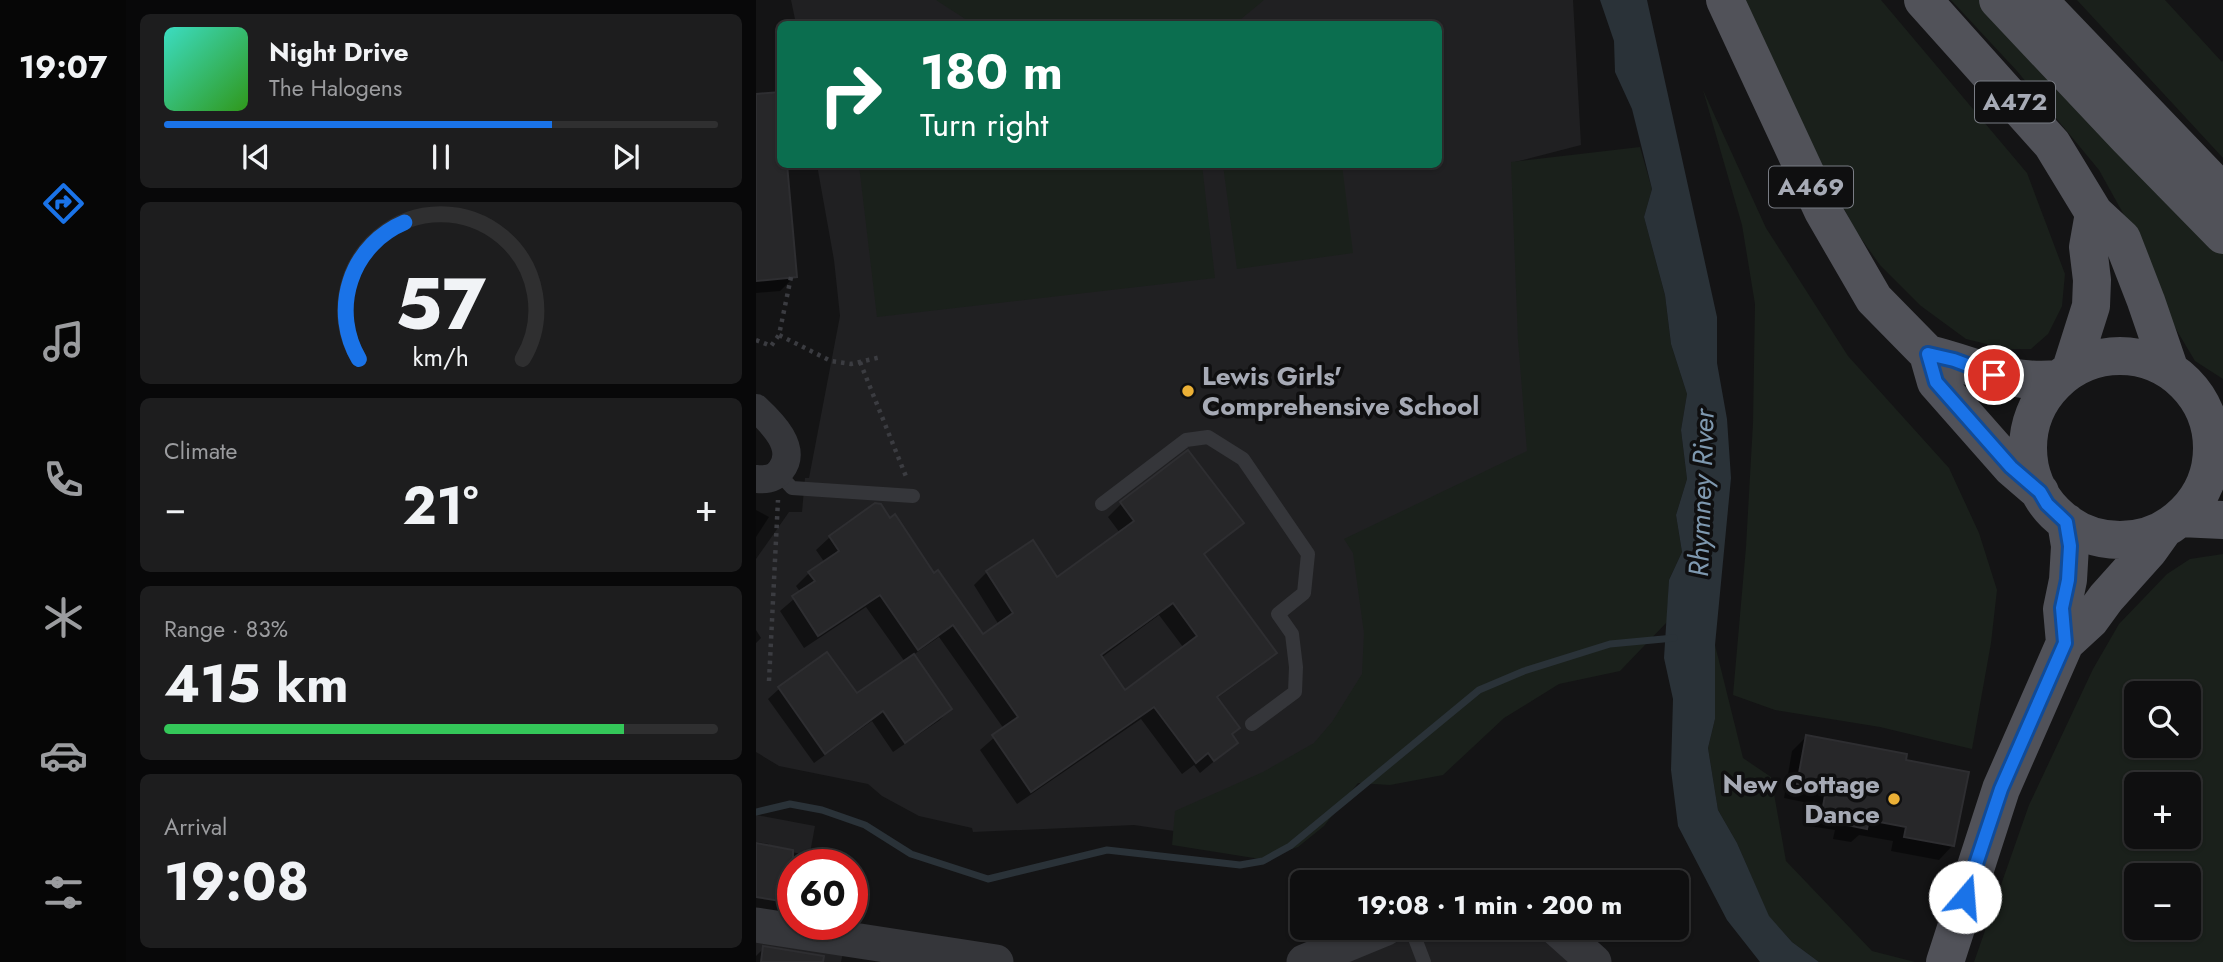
<!DOCTYPE html>
<html lang="en">
<head>
<meta charset="utf-8">
<style>
  body { margin:0; font-family:Jost,sans-serif; background:#1d1d1e; color:#f1f3f6; height:100vh; display:flex; flex-direction:column; font-size:26px; white-space:nowrap }
  * { box-sizing:border-box; margin:0 }
  p { font-size:23px; color:#9b9c9f }
  .icon { flex:none; width:38px; height:38px; fill:none; stroke:currentColor; stroke-width:2; stroke-linecap:round; stroke-linejoin:round }
  .map { position:relative; flex:1; overflow:hidden }
  .details { display:flex; flex-direction:column; gap:14px; padding:14px; background:#080809; width:630px }
  .details>* { flex:none }
  .banner { position:absolute; left:21px; top:21px; width:665px; height:147px; border-radius:10px; box-shadow:0 2px 5px #0004,0 0 0 2px #2f2f30; background:#0b6e4f; color:#fff; overflow:hidden }
  .tools { position:absolute; left:1368px; top:681px; display:grid; gap:14px }
  .tools a { display:grid; place-items:center; width:77px; height:77px; border-radius:10px; background:#0f0f10; box-shadow:0 2px 5px #0004,0 0 0 2px #2f2f30; font-size:35px }
  .speed { position:absolute; left:21px; top:849px; display:flex; gap:14px; font-size:35px; font-weight:700; text-align:center }
  .speed>* { display:grid; place-content:center; width:91px; height:91px; border-radius:50%; background:#0f0f10; box-shadow:0 2px 5px #0004,0 0 0 2px #2f2f30; line-height:1 }
  .speed .limit { border:10px solid #d22; background:#fff; color:#111 }
  .pin { position:absolute; display:grid; place-items:center; width:60px; height:60px; color:#fff; margin:-30px; border:4px solid #fff; border-radius:50%; box-shadow:0 2px 7px #0007 }
  .me { position:absolute; width:77px; margin:-38px; rotate:18deg; stroke-linejoin:round; filter:drop-shadow(0 0 5px #0008) }
  .turn { display:flex; align-items:center; gap:24px; height:147px; padding:0 28px; font-size:32px }
  .turn .icon { width:91px; height:91px; stroke-width:2.5 }
  .turn b { display:block; font-size:49px; line-height:60px }
  .big { font-size:52px; font-weight:700; line-height:1.1 }
  .details .widget { flex:1; display:flex; flex-direction:column; justify-content:center; gap:10px; min-width:0; padding:0 24px; border-radius:10px; background:#1d1d1e }
  .details .dial { align-items:center; gap:0 }
  .dial svg { height:182px; overflow:visible; fill:none; stroke:#2f2f30; stroke-width:7; stroke-linecap:round; text-anchor:middle }
  .dial text { fill:#f1f3f6; stroke:none }
  .song { display:flex; align-items:center; gap:21px }
  .cover { width:84px; height:84px; border-radius:10px; background:linear-gradient(135deg,hsl(170 70% 55%),hsl(110 70% 35%)) }
  .played { height:7px; border-radius:4px; background:linear-gradient(90deg,#1a73e8 70%,#2f2f30 70%) }
  .keys { display:flex; justify-content:space-around; direction:ltr }
  .heat { display:flex; justify-content:space-between; align-items:center; font-size:38px; direction:ltr }
  .charge { height:10px; border-radius:5px; background:linear-gradient(90deg,#34c759 83%,#2f2f30 0) }
  .trip { position:absolute; left:534px; top:870px; width:399px; height:70px; border-radius:10px; background:#0f0f10; box-shadow:0 2px 5px #0004,0 0 0 2px #2f2f30; font-weight:700; line-height:70px; text-align:center }
  main { display:flex; flex:1; min-height:0 }
  .tab-bar { display:flex; flex-direction:column; width:126px; justify-content:space-around; align-items:center; background:#060606; color:#9b9c9f }
  .tab-bar .icon { width:49px; height:49px }
  .tab-bar .active { color:#1a73e8 }
  .tab-bar b { font-size:32px; color:#f1f3f6 }
  .map>svg:first-child { display:block }
</style>
</head>
<body>
<main>
<nav class="tab-bar">
<b>19:07</b>
<svg class="icon active" aria-label="directions" viewBox="0 0 24 24"><path d="M12 3l9 9-9 9-9-9zM9 14v-3h6M13 9l2 2-2 2"/></svg>
<svg class="icon" aria-label="music" viewBox="0 0 24 24"><path d="M9 18V5l10-2v13"/><circle cx="6" cy="18" r="3"/><circle cx="16" cy="16" r="3"/></svg>
<svg class="icon" aria-label="phone" viewBox="0 0 24 24"><path d="M5 4h4l2 5-3 2q2 4 5 5l2-3 5 2v4C11 20 4 13 5 4z"/></svg>
<svg class="icon" aria-label="climate" viewBox="0 0 24 24"><path d="M12 3v18M4 7l16 10M4 17L20 7"/></svg>
<svg class="icon" aria-label="car" viewBox="0 0 24 24"><path d="M5 17H2v-5l4-1 3-4h7l3 4 3 1v5h-3M9 17h6M6 11h13"/><circle cx="7" cy="17" r="2"/><circle cx="17" cy="17" r="2"/></svg>
<svg class="icon" aria-label="filters" viewBox="0 0 24 24"><path d="M4 7h16M4 17h16"/><circle cx="9" cy="7" r="2"/><circle cx="15" cy="17" r="2"/></svg>
</nav>
<section class="details">
<div class="widget">
<div class="song"><i class="cover"></i><div><b>Night Drive</b><p>The Halogens</p></div></div>
<div class="played"></div>
<div class="keys"><svg class="icon" aria-label="previous" viewBox="0 0 24 24"><path d="M18 5L8 12l10 7zM5 5v14"/></svg><svg class="icon" aria-label="pause" viewBox="0 0 24 24"><path d="M8 5v14M16 5v14"/></svg><svg class="icon" aria-label="next" viewBox="0 0 24 24"><path d="M6 5l10 7-10 7zM19 5v14"/></svg></div>
</div>
<div class="widget dial"><svg viewBox="0 0 100 80">
<path d="M14 69A42 42 0 1 1 86 69"/>
<path d="M14 69A42 42 0 0 1 34 9" stroke="#1a73e8"/>
<text x="50" y="56" font-size="32" font-weight="700">57</text>
<text x="50" y="72" font-size="11">km/h</text>
</svg></div>
<div class="widget"><p>Climate</p>
<div class="heat"><a>−</a><b class="big">21°</b><a>+</a></div>
</div>
<div class="widget"><p>Range · 83%</p><b class="big">415 km</b><div class="charge"></div></div>
<div class="widget"><p>Arrival</p><b class="big">19:08</b></div>
</section>
<div class="map">
<svg width="1467" height="962" viewBox="0 0 1467 962">
  <rect width="100%" height="100%" fill="#141415"/>
  <!-- built -->
  <path fill="#202022" d="M35,0H817L825,145L759,162L808,476L676,700L425,832L378,825L217,832L216,828L163,816L126,796L112,784L23,766L0,752V559L33,512H46L49,478H53L84,316L78,260L61,165L682,164V24H40Z
    M0,815L59,826L52,864H37V924L89,944L85,962H0Z
    M666,928H783L819,962H575Z"/>
  <!-- green -->
  <path fill="#1a201b" fill-rule="evenodd" d="M180,0H508L479,24H217Z
    M988,0H1125L1271,173L1309,274L1306,306L1292,334L1275,349H1251L1210,339L1165,306L1124,265L1099,230L1008,51Z
    M1195,0H1223L1467,250V379L1439,361L1411,314L1388,251L1343,170L1261,71Z
    M1321,0H1409L1466,62L1467,60V158Z
    M947,90L1010,228L1092,356L1193,468L1223,533L1241,590L1235,643L1216,749L1124,727L1019,710L977,695L990,547L997,423L999,304L986,225Z
    M884,147L896,189L888,217L909,295L915,344L931,394L925,430L931,479L920,515L926,552L913,580L911,622L864,671L803,684L748,718L687,775L634,785L602,783L568,826L542,847L504,859L416,845L419,811L507,772L558,743L576,722L606,674L608,633L597,553L588,539L771,451L762,340L755,162Z
    M103,165H446L459,278L121,317Z
    M467,165H586L597,253L481,269Z
    M1467,554V962H1218L1273,805L1337,669L1363,624L1411,574L1434,559ZM1381,693H1433V746H1381ZM1381,784H1433V836H1381ZM1381,875H1433V928H1381Z
    M959,645L987,758L1015,777L1030,861L1116,951L1159,962H1063L1036,942L1013,917L981,843L962,810L952,748L959,719Z"/>
  <!-- water -->
  <path fill="#2a3238" d="M844,0H891L961,317V363L971,419L975,478L959,645V719L952,748L962,810L981,843L1013,916L1036,942L1063,962H1004L971,920L922,826L915,770L917,699L908,658L913,580L926,552L920,515L931,479L925,430L931,394L915,344L909,295L888,217L896,189L876,109L859,72L858,41Z"/>
  <!-- shadow -->
  <path fill="#0007" fill-rule="evenodd" d="M23,94L24,164L39,276L24,291L0,293V96Z
    M432,453L486,523L447,556L518,653L505,666L460,699L474,735L480,743L444,773L438,765L426,774L385,719L261,804L224,750L248,729L183,637L157,655L194,709L184,720L137,752L116,721L58,763L12,699L23,689L71,654L100,696L149,662L110,607L48,648L24,611L45,593L40,586L53,573L69,563L60,550L74,537L119,505L227,636L243,625L218,585L231,572L301,580L364,533L352,517L365,504ZM403,615L427,647L368,692L345,658Z
    M0,510L13,517L0,537Z
    M0,630L5,638L0,643Z
    M1050,737L1148,761L1197,845L1183,860L1135,851L1137,841L1103,835L1095,842L1077,839L1079,830L1053,826L1057,804L1028,798L1036,751Z
    M0,842L13,844L12,847L50,855L48,864H37V908L29,916L0,911Z
    M8,948L66,962H0V956Z"/>
  <g fill="none" stroke-linecap="round" stroke-linejoin="round">
    <!-- stream -->
    <path stroke="#2a3238" stroke-width="7" d="M0,812L34,804L66,810L109,825L155,854L232,879L351,850L484,865L507,861L534,846L723,690L768,671L854,644L918,638"/>
  </g>
  <!-- building -->
  <path fill="#272729" stroke="#2e2e31" stroke-width="2" fill-rule="evenodd" d="M24,92V164H31L41,277L0,281V94Z
    M432,450L488,523L448,554L521,653L461,697L484,728L476,734L482,743L458,761L452,753L440,763L398,707L275,792L236,735L262,717L197,625L162,650L124,595L62,636L36,596L59,581L52,572L83,551L73,536L119,503L125,504L134,518L139,514L178,573L182,570L227,634L257,613L230,571L277,540L301,577L378,521L364,502ZM417,603L441,636L369,690L345,655Z
    M71,652L101,693L158,654L196,709L149,743L127,711L69,754L22,687Z
    M1050,735L1151,754L1150,760L1213,772L1198,846L1148,837L1150,827L1113,820L1111,829L1091,825L1092,816L1066,812L1070,790L1041,784Z
    M0,843L37,850V903L0,897Z
    M7,946L68,956L67,962H5Z"/>
  <g fill="none" stroke-linecap="round" stroke-linejoin="round">
    <!-- path -->
    <path stroke="#3b3c41" stroke-width="4.5" stroke-dasharray="3.5 5" stroke-linecap="butt" d="M35,277L23,335L75,361L95,364L125,357
      M0,340L15,346L23,335
      M104,362L151,479
      M13,681L22,500"/>
    <!-- service -->
    <path stroke="#35363a" stroke-width="14" d="M23,474L36,488L157,496
      M346,504L430,440L452,437L487,459L552,554L548,593L522,614L536,634L540,667L539,692L496,724
      M655,928L668,962"/>
    <!-- minor -->
    <path stroke="#35363a" stroke-width="28" d="M0,408C16,423 42,448 25,470C19,479 10,480 0,479"/>
    <!-- tertiary -->
    <path stroke="#35363a" stroke-width="35" d="M0,925L240,962
      M800,928L838,962
      M548,962L630,928"/>
    <!-- primary -->
    <path stroke="#515259" stroke-width="38" d="M969,0L1067,211L1118,299L1172,354L1180,382L1255,467L1284,492
      M1167,0L1296,144L1338,213L1366,239L1390,301L1413,368
      M1242,0L1372,138L1467,235
      M1282,0L1467,193
      M1172,354C1222,366 1248,384 1303,379
      M1272 448a92 92 0 1 1 184 0a92 92 0 1 1-184 0Z
      M1315,369L1335,306L1336,280L1332,247L1338,213
      M1424,518L1467,520
      M1309,643L1306,609L1312,580L1314,546L1310,522
      M1189,962L1245,789L1309,643L1334,620L1350,598L1393,550L1408,529"/>
  </g>
  <g fill="none" stroke-linecap="round" stroke-linejoin="round">
    <defs>
      <path id="route" d="M1209,897L1245,789L1309,643L1306,608L1312,580L1314,546L1310,522L1291,504L1284,492L1255,467L1180,382L1172,354L1198,360L1238,375"/>
    </defs>
    <!-- route casing -->
    <use href="#route" stroke="#114b97" stroke-width="18"/>
    <!-- route -->
    <use href="#route" stroke="#1a73e8" stroke-width="12"/>
  </g>
  <!-- markers -->
  <g fill="#ebb036" stroke="#0f0f10" stroke-width="2.5">
    <circle cx="432" cy="391" r="7"/>
    <circle cx="1138" cy="799" r="7"/>
  </g>
  <g text-anchor="middle" stroke-width="7" stroke-linejoin="round" paint-order="stroke">
    <!-- shield labels -->
    <g fill="#0f0f10" stroke="#797c84" stroke-width="2">
      <rect x="1219" y="81.5" width="80" height="41" rx="5"/>
      <rect x="1013" y="166.5" width="84" height="41" rx="5"/>
    </g>
    <g font-size="24" font-weight="bold" fill="#a6aab5">
      <text x="1259" y="110">A472</text>
      <text x="1055" y="195">A469</text>
    </g>
    <!-- poi labels -->
    <g font-size="26" font-weight="bold" fill="#a6aab5" stroke="#0f0f10" text-anchor="start">
      <text x="446" y="385">Lewis Girls'<tspan x="446" dy="30">Comprehensive School</tspan></text>
      <text x="1124" y="793" text-anchor="end">New Cottage<tspan x="1124" dy="30">Dance</tspan></text>
    </g>
    <!-- water labels -->
    <g font-size="28" font-style="italic" fill="#7e98af" stroke="#0f0f10">
      <text transform="translate(945 493) rotate(-88)" y="10">Rhymney River</text>
    </g>
  </g>
</svg>
<div class="tools">
<a><svg class="icon" aria-label="search" viewBox="0 0 24 24"><circle cx="10" cy="10" r="6"/><path d="M15 15l6 6"/></svg></a>
<a>+</a>
<a>−</a>
</div>
<div class="speed"><div class="limit">60</div></div>
<div class="pin" style="left:1238px;top:375px;background:#d93025"><svg class="icon" aria-label="arrive" viewBox="0 0 24 24"><path d="M6 21V4h12l-3 4 3 4H6"/></svg></div>
<svg class="me" style="left:1209px;top:897px" viewBox="-20 -20 40 40"><circle r="19" fill="#fff"/><path d="M0-13L10 11 0 6-10 11z" fill="#1a73e8"/></svg>
<div class="trip">19:08 · 1 min · 200 m</div>
<div class="banner">
<div class="turn"><svg class="icon" aria-label="right" viewBox="0 0 24 24"><path d="M7 20v-9h11M14 6l5 5-5 5"/></svg><div><b>180 m</b>Turn right</div></div>
</div>
</div>
</main>
</body>
</html>
